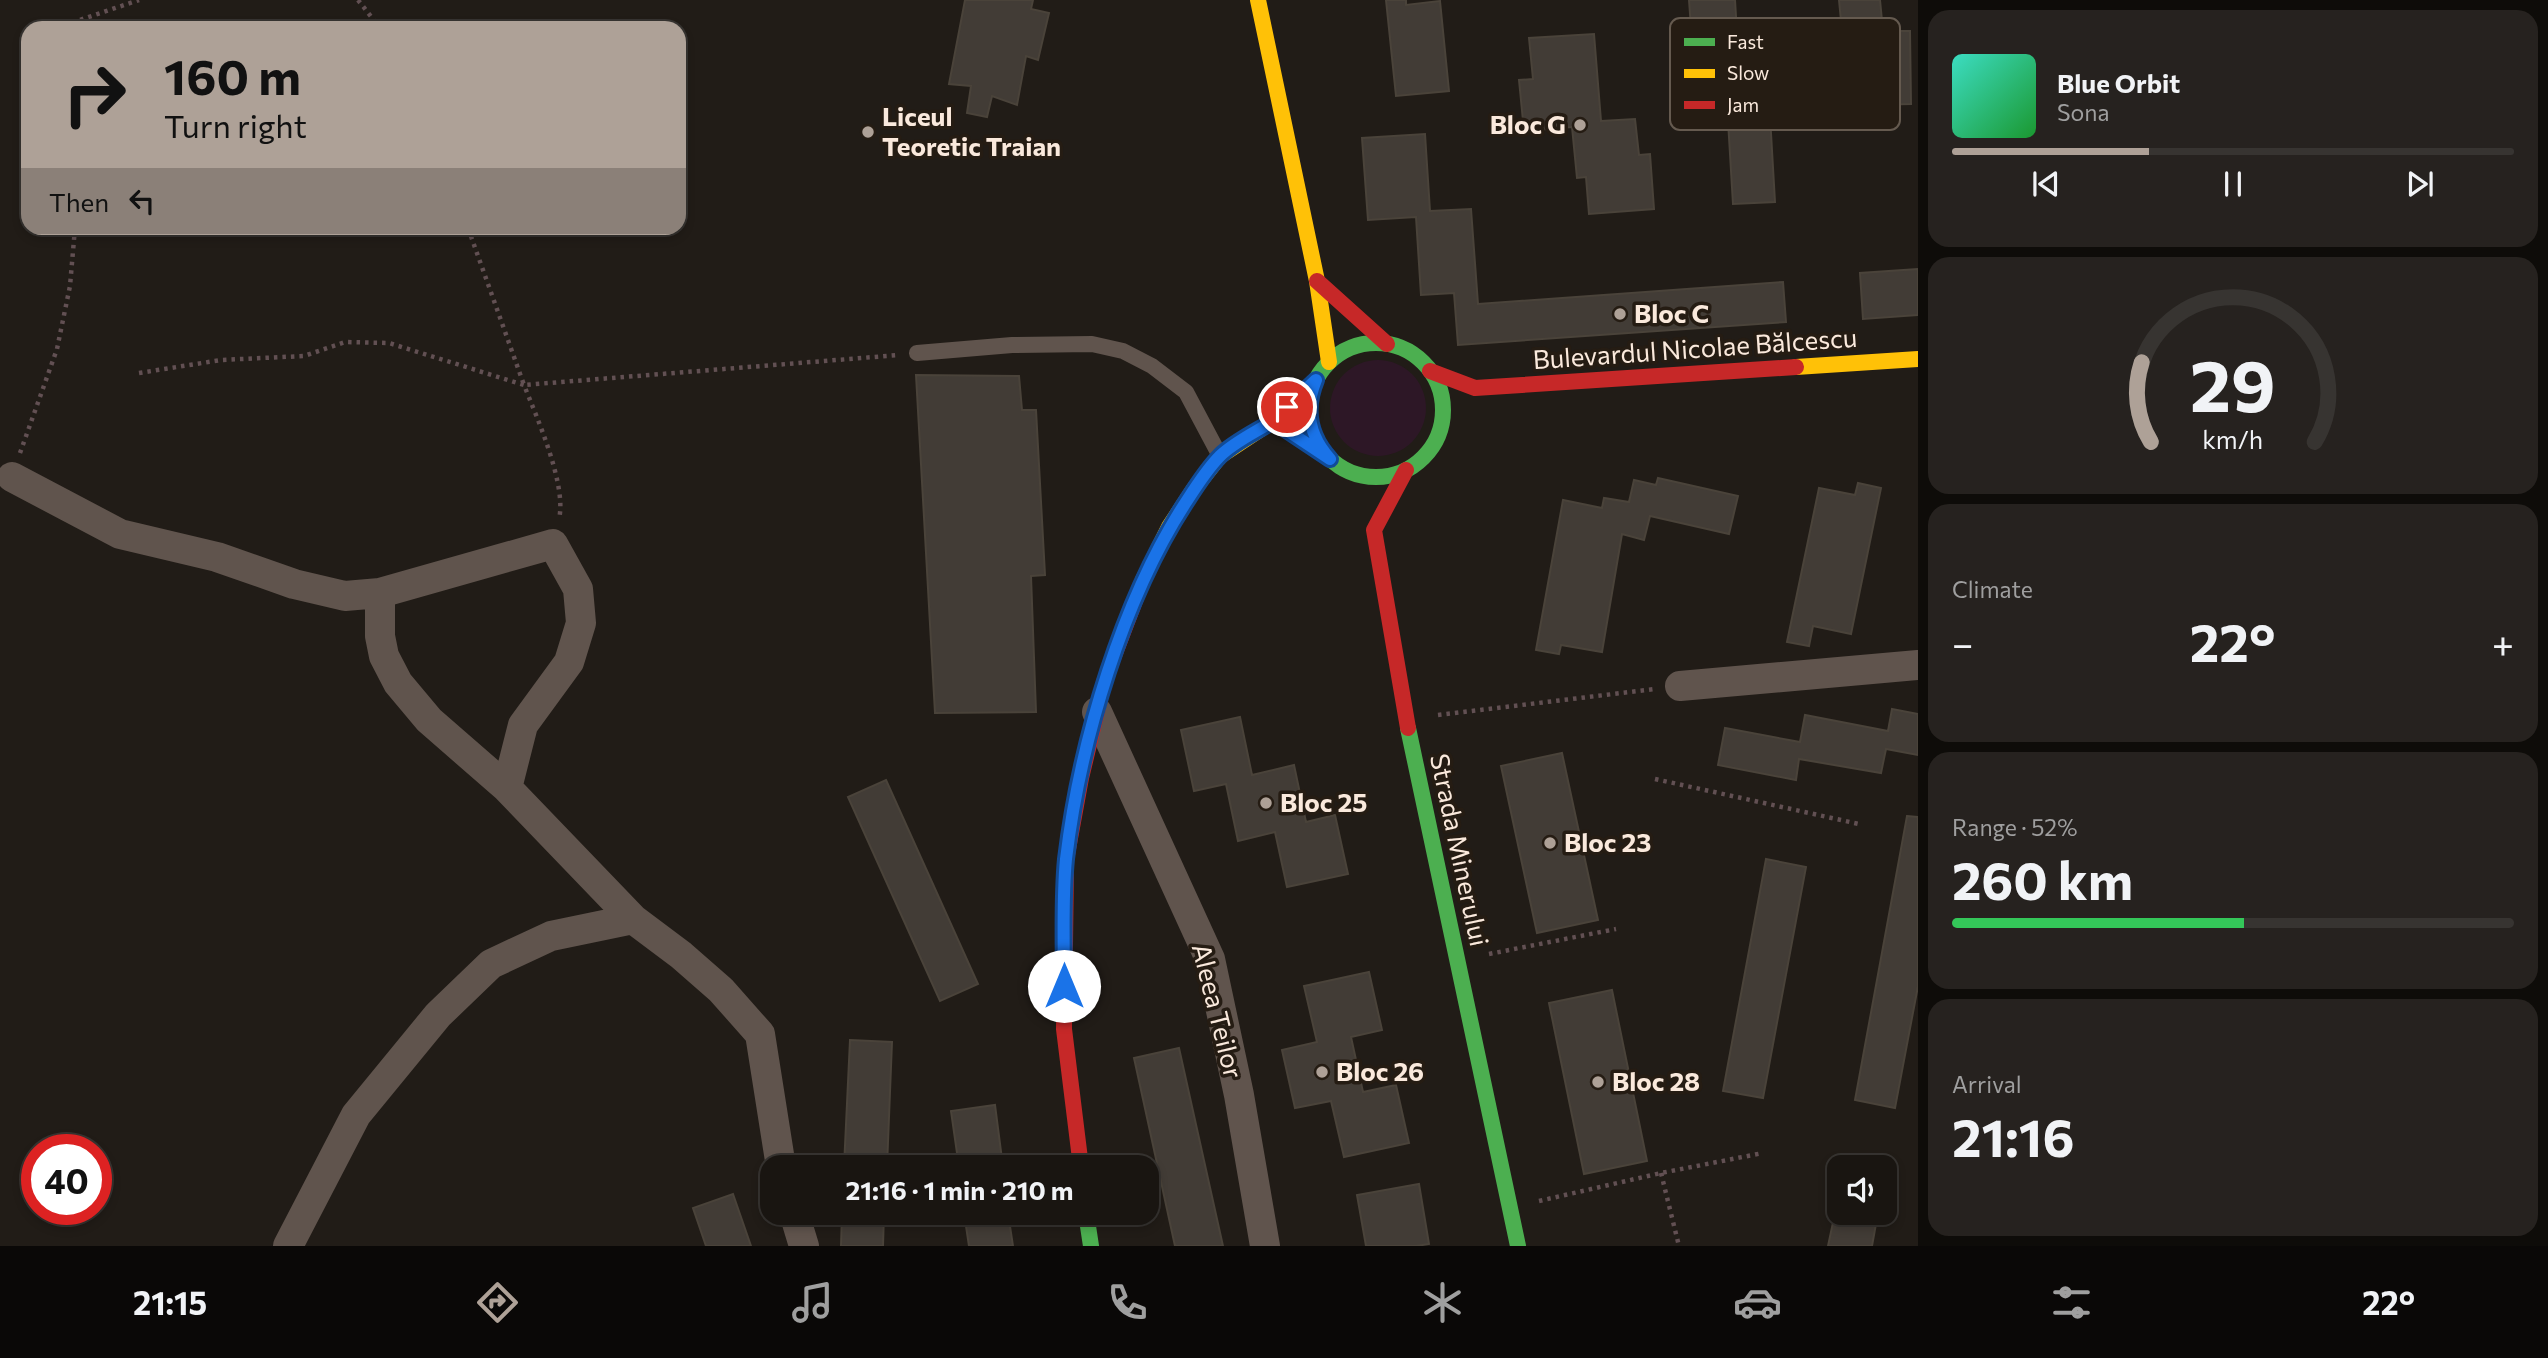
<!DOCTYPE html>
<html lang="en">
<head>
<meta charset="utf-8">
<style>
  body { margin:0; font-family:Commissioner,sans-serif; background:#26221f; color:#f1f3f6; height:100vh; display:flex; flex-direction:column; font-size:26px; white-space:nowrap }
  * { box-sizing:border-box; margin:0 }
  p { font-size:23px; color:#9f9f9f }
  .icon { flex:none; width:38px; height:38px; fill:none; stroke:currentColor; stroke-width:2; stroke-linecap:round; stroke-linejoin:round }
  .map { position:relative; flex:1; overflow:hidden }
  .side { display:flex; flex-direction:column; gap:10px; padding:10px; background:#0e0c09; width:630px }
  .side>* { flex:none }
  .top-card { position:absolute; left:21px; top:21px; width:665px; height:214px; border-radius:21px; box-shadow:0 4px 10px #0003,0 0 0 2px #373431; background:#aea197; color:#111; overflow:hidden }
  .fabs { position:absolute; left:1827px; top:1155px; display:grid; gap:14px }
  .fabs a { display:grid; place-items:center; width:70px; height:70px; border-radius:14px; background:#191511; box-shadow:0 4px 10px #0003,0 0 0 2px #373431; font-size:35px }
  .speed { position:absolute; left:21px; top:1134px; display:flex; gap:14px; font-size:35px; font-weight:700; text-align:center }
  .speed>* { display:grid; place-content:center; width:91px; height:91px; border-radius:50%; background:#191511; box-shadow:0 4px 10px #0003,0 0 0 2px #373431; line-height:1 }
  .speed .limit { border:10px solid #d22; background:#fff; color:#111 }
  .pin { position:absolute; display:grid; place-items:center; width:60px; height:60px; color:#fff; margin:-30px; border:4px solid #fff; border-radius:50%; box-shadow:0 2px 7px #0007 }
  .me { position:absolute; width:77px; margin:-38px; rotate:0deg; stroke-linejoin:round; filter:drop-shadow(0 0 5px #0008) }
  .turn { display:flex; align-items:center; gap:24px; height:147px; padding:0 28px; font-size:32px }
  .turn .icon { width:91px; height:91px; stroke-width:2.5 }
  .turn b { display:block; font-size:49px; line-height:60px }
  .then { display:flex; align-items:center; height:66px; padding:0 28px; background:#0003; gap:14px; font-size:26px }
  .big { font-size:52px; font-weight:700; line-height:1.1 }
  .side .card { flex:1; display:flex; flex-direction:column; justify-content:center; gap:10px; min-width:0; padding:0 24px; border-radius:21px; background:#26221f }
  .side .dial { align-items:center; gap:0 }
  .dial svg { height:182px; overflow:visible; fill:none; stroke:#373431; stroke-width:7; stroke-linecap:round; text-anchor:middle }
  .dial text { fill:#f1f3f6; stroke:none }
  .song { display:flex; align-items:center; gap:21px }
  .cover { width:84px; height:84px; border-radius:10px; background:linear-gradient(135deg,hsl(170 70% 55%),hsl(130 70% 35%)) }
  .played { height:7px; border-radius:4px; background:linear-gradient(90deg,#aea197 35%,#373431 35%) }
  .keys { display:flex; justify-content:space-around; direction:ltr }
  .heat { display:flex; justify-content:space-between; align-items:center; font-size:38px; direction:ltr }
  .charge { height:10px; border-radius:5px; background:linear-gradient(90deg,#34c759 52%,#373431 0) }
  .trip { position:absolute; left:760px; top:1155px; width:399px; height:70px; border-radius:21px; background:#191511; box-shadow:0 4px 10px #0003,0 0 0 2px #373431; font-weight:700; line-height:70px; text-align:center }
  .menu { display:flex; height:112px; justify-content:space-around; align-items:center; background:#0a0807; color:#9f9f9f }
  .menu .icon { width:49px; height:49px }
  .menu .selected { color:#aea197 }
  .menu b { font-size:32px; color:#f1f3f6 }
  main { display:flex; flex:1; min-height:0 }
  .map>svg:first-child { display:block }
</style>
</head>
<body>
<main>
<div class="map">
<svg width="1918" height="1246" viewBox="0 0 1918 1246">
  <rect width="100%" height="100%" fill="#211c17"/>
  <!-- green -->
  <path fill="#2d1726" d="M1330 408a48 48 0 1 1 96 0a48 48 0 1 1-96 0Z"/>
  <!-- building -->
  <path fill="#423c36" stroke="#4a433a" stroke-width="2" d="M965,0H1033L1031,9L1049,13L1038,60L1026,56L1017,105L992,96L987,117L967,113L971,86L949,84Z
    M1386,0H1406V5L1440,1L1449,91L1396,96Z
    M1689,0H1735L1738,49L1766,47L1775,202L1733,204L1724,54L1693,56Z
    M1839,0H1880L1883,31H1910L1911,104L1867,105L1865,32L1842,31Z
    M1594,34L1601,121L1635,119L1639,155L1650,154L1654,209L1589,214L1586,177L1577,178L1572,127L1524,131L1519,80L1533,79L1529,38Z
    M1425,134L1430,211L1471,209L1478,304L1783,282L1786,322L1458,345L1454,293L1421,295L1416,217L1368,220L1362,138Z
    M1918,269V315L1863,319L1860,273Z
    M916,375L1019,376L1022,410H1036L1045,575L1031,576L1036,712L935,713Z
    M1658,478L1738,496L1729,534L1650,516L1644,540L1622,534L1602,652L1561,645L1559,654L1536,650L1563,500L1602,508L1604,498L1629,502L1634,480L1656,485Z
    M1858,483L1881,488L1851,634L1813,626L1809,646L1787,642L1819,488L1855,495Z
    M1892,709L1918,714V755L1886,749L1881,773L1799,759L1796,780L1718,765L1725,728L1800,742L1805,715L1888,731Z
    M1240,717L1252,775L1294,765L1306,822L1335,815L1348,874L1287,887L1275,832L1238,841L1226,784L1194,791L1181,730Z
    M1562,753L1598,920L1537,933L1501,766Z
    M886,780L978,984L940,1001L848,797Z
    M1907,816L1918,817V986L1895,1108L1855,1100Z
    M1766,859L1806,867L1763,1098L1723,1091Z
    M1369,972L1382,1030L1351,1037L1363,1092L1396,1085L1409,1143L1344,1157L1331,1101L1295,1108L1282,1050L1317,1042L1304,986Z
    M1612,990L1647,1161L1584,1174L1549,1003Z
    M850,1040L892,1042L887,1167H844Z
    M1179,1048L1223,1246H1175L1134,1058Z
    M995,1105L1003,1167H959L951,1111Z
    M1419,1184L1429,1244L1416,1246H1366L1357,1195Z
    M733,1194L751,1246H706L693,1208Z
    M842,1213H884L883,1246H841Z
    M964,1213H1008L1013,1246H969Z
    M1835,1213H1878L1872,1246H1828Z"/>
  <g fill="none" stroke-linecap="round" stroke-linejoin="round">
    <!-- path -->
    <path stroke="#625053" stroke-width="4.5" stroke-dasharray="3.5 5" stroke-linecap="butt" d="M358,0L380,28
      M56,28L139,0
      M468,228L524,385L899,355
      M139,373L221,360L304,356L345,342L389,343L524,385C537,418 567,485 559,519
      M20,453L57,349L70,286L75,228
      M1438,715L1655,689
      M1655,779L1859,824
      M1489,954L1616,929
      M1661,1173L1679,1246
      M1539,1201L1661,1173L1763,1153"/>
    <!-- lane -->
    <path stroke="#60544d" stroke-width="16" d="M917,353L1012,345L1092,344L1123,351L1152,366L1186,392L1220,456"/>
    <!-- street -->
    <path stroke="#60544d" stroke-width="30" d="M12,477L120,534L217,557L294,584L345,596L380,593V636L384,656L398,683L429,720L507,788L633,919L681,955L721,990L760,1034L781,1167
      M380,593L553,544L578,589L581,623L569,662L523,725L507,788
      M1680,686L1918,665
      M1097,712L1210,959L1239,1095L1265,1246
      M794,1213L804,1246
      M288,1246L356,1115L438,1015L491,964L551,936L633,919"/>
    <!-- fast -->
    <path stroke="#4caf50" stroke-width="16" d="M1309 410a67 67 0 1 1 134 0a67 67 0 1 1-134 0Z
      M1408,728L1518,1246
      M1086,1213L1091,1246"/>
    <!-- slow -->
    <path stroke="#ffc107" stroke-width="16" d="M1258,0L1317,281L1329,362
      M1796,367L1918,359
      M1143,580L1169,527L1194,489L1220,456L1273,421L1316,380"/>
    <!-- jam -->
    <path stroke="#c62828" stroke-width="16" d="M1317,281L1387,344
      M1430,371L1475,388L1796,367
      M1406,470L1374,530L1408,728
      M1081,1167L1064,1029L1066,860L1081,778L1104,682L1143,580"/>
  </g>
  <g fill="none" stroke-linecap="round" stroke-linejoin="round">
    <defs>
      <path id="route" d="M1064,986C1064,944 1062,900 1066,859C1080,742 1123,597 1188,499C1197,485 1208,468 1220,456C1234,442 1256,432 1273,421L1330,459C1309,436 1304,409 1316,380L1287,407"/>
    </defs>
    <!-- route casing -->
    <use href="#route" stroke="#114b97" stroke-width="18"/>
    <!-- route -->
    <use href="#route" stroke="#1a73e8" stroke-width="12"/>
  </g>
  <!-- markers -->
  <g fill="#aea197" stroke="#251c13" stroke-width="2.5">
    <circle cx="1580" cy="125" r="7"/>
    <circle cx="868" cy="132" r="7"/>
    <circle cx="1620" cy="314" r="7"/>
    <circle cx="1266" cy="803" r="7"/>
    <circle cx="1550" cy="843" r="7"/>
    <circle cx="1322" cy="1072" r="7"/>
    <circle cx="1598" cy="1082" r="7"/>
  </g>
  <g text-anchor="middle" stroke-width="7" stroke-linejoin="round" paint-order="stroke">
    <!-- poi labels -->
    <g font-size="26" font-weight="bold" fill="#fae9dc" stroke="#251c13" text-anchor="start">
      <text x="882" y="126">Liceul<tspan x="882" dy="30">Teoretic Traian</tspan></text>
      <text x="1566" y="134" text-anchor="end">Bloc G</text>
      <text x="1634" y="323">Bloc C</text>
      <text x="1280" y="812">Bloc 25</text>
      <text x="1564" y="852">Bloc 23</text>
      <text x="1336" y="1081">Bloc 26</text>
      <text x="1612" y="1091">Bloc 28</text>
    </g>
    <!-- street labels -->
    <g font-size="26" fill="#fae9dc" stroke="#251c13">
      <text transform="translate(1695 349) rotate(-4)" y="9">Bulevardul Nicolae Bălcescu</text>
      <text transform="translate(1459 850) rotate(78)" y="9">Strada Minerului</text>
      <text transform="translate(1217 1011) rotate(76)" y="9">Aleea Teilor</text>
    </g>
  </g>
  <!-- legend -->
  <rect x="1670" y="18" width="230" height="112" rx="10" fill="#251c13" stroke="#655a4f" stroke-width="2"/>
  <rect x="1684" y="38" width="31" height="8" fill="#4caf50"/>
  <rect x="1684" y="69" width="31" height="9" fill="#ffc107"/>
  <rect x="1684" y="101" width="31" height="8" fill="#c62828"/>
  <g font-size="19" fill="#fae9dc">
    <text x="1727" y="49">Fast</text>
    <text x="1727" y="80">Slow</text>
    <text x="1727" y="112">Jam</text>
  </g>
</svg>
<div class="fabs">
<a><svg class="icon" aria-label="sound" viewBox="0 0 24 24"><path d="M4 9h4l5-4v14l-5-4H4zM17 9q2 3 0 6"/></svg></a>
</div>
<div class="speed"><div class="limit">40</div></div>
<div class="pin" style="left:1287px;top:407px;background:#d93025"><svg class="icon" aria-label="arrive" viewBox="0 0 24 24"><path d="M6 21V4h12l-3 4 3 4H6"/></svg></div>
<svg class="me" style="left:1064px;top:986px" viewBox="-20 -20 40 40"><circle r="19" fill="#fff"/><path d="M0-13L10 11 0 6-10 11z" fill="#1a73e8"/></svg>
<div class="trip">21:16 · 1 min · 210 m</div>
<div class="top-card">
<div class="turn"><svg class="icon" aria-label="right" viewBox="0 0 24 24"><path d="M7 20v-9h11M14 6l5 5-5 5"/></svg><div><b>160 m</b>Turn right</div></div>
<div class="then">Then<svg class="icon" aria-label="left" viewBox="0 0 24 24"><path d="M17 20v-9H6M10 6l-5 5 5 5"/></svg></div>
</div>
</div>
<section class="side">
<div class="card">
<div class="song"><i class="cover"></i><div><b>Blue Orbit</b><p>Sona</p></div></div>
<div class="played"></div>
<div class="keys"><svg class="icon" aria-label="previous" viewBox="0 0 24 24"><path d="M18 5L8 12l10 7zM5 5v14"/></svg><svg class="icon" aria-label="pause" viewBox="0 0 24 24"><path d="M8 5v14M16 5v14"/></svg><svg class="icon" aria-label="next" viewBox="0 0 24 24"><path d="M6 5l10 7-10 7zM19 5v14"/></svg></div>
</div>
<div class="card dial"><svg viewBox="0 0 100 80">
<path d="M14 69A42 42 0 1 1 86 69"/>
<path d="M14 69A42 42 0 0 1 10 34" stroke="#aea197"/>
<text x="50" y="56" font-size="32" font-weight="700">29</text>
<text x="50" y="72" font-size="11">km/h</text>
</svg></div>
<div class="card"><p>Climate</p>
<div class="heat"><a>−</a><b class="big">22°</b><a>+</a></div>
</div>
<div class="card"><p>Range · 52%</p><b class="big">260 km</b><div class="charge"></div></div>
<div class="card"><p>Arrival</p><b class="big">21:16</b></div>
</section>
</main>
<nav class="menu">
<b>21:15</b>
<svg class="icon selected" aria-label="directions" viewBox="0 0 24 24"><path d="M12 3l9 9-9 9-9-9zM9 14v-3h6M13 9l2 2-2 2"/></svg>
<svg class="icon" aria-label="music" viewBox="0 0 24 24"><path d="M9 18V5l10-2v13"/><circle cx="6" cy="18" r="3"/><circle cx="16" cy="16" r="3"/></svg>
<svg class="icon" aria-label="phone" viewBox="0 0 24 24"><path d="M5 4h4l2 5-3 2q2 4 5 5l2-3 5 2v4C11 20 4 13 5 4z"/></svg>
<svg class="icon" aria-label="climate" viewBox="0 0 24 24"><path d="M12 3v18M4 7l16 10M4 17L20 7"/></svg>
<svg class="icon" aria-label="car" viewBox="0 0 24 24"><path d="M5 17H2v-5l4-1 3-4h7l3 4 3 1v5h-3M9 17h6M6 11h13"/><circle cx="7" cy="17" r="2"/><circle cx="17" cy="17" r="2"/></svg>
<svg class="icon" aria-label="filters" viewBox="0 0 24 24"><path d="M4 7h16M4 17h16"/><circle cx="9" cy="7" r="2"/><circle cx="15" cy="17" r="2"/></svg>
<b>22°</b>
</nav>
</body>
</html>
